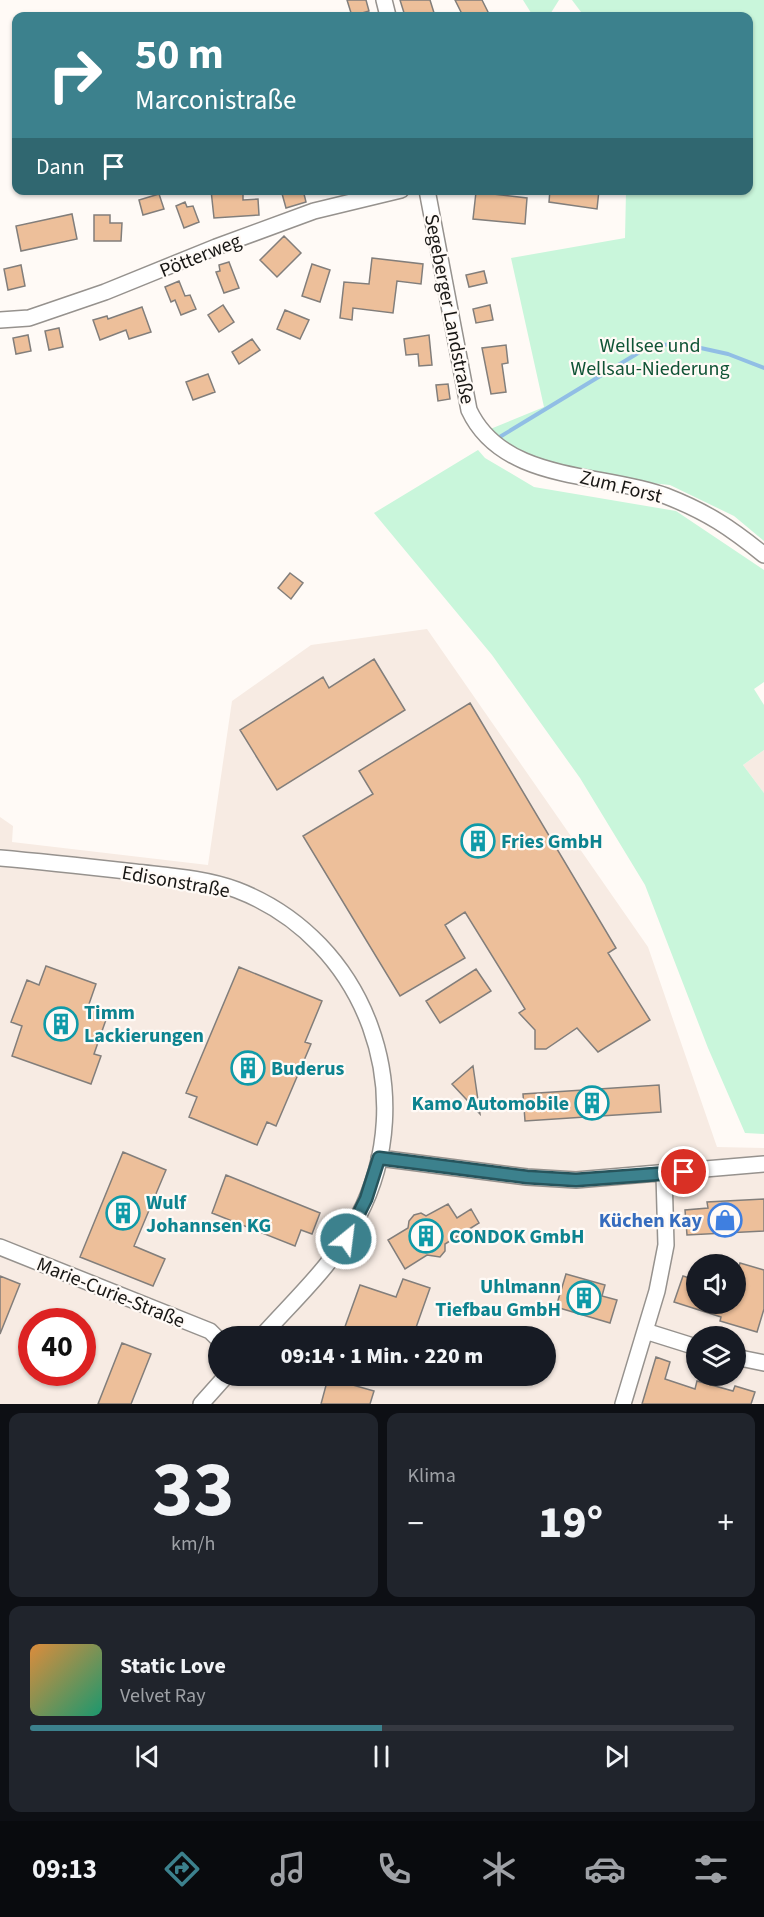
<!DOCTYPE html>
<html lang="de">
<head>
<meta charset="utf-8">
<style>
  body { margin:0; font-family:"Source Sans 3",sans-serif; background:#20242c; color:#f1f3f6; height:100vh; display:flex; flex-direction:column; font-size:22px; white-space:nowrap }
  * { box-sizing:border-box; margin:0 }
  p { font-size:20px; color:#9ea1a6 }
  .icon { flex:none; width:33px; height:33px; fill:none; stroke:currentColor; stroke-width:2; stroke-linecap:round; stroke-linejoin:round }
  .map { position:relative; height:1404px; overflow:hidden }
  .details { display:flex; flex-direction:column; gap:9px; padding:9px; background:#0d0f14; flex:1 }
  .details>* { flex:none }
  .top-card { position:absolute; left:12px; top:12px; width:741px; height:183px; border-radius:12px; box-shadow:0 2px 4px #0004; background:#3c818d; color:#fff; overflow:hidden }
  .buttons { position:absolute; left:686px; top:1254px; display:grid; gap:12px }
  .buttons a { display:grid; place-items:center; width:60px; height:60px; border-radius:50%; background:#171b24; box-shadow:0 2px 4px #0004; font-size:30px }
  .speed { position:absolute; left:18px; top:1308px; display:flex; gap:12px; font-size:30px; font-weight:700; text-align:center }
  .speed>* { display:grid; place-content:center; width:78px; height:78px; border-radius:50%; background:#171b24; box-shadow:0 2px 4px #0004; line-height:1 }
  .speed .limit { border:9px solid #d22; background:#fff; color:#111 }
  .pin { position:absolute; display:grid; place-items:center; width:51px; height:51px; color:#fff; margin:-26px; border:3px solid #fff; border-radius:50%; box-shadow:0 2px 6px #0007 }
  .me { position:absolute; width:66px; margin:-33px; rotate:29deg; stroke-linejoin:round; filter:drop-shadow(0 0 4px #0008) }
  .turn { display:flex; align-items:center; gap:21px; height:126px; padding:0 24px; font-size:27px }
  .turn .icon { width:78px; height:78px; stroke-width:2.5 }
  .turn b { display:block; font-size:42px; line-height:51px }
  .then { display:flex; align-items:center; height:57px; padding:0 24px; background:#0003; gap:12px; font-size:22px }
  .big { font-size:45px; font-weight:800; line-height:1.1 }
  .details .tile { flex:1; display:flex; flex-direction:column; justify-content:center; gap:9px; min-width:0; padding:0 21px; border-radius:12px; background:#20242c }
  .details .dial { align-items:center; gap:0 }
  .dial b { font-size:78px; line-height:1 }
  .song { display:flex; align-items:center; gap:18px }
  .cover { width:72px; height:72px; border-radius:9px; background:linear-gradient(135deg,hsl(30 70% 55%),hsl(160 70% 35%)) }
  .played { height:6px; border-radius:3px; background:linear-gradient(90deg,#3c818d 50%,#363941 50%) }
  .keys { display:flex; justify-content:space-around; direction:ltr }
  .heat { display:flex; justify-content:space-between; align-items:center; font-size:33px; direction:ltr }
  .details .tiles { flex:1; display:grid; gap:9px; grid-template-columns:1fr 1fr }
  .tile:last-child { grid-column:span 2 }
  .trip { position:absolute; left:208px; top:1326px; width:348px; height:60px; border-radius:30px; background:#171b24; box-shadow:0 2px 4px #0004; font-weight:800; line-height:60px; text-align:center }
  .menu { display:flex; height:96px; justify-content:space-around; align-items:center; background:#090b0e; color:#9ea1a6 }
  .menu .icon { width:42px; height:42px }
  .menu .active { color:#3c818d }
  .menu b { font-size:27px; color:#f1f3f6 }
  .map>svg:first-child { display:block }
</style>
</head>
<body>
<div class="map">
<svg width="764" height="1404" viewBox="0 0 764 1404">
  <rect width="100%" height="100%" fill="#fffaf6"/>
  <!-- built -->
  <path fill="#f7ebe3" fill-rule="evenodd" d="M427,629L648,947L717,1147L764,1148V1404H0V817L13,826L12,842L208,865L232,701L311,645ZM696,1264H735V1304H696ZM32,1322H82V1372H32ZM219,1336H546V1376H219ZM696,1336H735V1376H696Z
    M764,750V793L743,765Z"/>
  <!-- green -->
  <path fill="#c9f6db" d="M523,0H559L549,16H533Z
    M572,0H764V541L734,516L670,485L543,472L483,432L544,407L511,258L625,238L626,191L748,190V16H584Z
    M478,450L485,458L534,487L676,511L764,570V682L754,689L764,705V750L743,765L764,793V1134L745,1133L708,1048L645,885L580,778L492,655L374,513Z"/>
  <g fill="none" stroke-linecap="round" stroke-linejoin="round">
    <!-- stream -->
    <path stroke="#91bee5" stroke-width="4" d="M498,438L648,347L678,343L728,354L764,368"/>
  </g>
  <!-- building -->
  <path fill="#edbf9a" stroke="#827e7b" stroke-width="1.5" d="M347,0H366L369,11L352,16Z
    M400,0H430L435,16H405Z
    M455,0H482L490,16H463Z
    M211,190H243V200L258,199L259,215L214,218Z
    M281,190H303L306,202L286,208Z
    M550,190H599L597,209L549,202Z
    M476,192L527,198L525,224L473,219Z
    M159,194L164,209L143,215L139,200Z
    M185,202L187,207L193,206L199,222L184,228L176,206Z
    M72,214L77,239L21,251L16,226Z
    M94,215H110V223H122L121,241H94Z
    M284,236L301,253L277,277L260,260Z
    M372,258L423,264L421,284L397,281L393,313L353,308L352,320L340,318L344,282L369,284Z
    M229,262L239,288L224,293L216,272L220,271L219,265Z
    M312,264L330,270L320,302L302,296Z
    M21,265L25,286L8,290L4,269Z
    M484,271L487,283L469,287L466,275Z
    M179,281L185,296L190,295L196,309L181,315L175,300L171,302L165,287Z
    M223,305L234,322L219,332L208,315Z
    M490,305L493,320L476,323L473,309Z
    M142,307L151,332L129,339L126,330L100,340L93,320L107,316L108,319Z
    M285,310L309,320L300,339L277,329Z
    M59,328L63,347L49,350L45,331Z
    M28,335L31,351L16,354L13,338Z
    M429,335L432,365L419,366L418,354L406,355L404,339Z
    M252,339L260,350L239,364L232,352Z
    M506,345L508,363L502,364L506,392L491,394L482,348Z
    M208,374L215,392L193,400L186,382Z
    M448,384L450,399L438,401L436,385Z
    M290,573L303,583L291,599L278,588Z
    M374,659L405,710L277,790L240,730L323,677L329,688Z
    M470,703L616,948L608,953L650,1020L598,1052L577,1028L546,1049H535V1030L519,1013L525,1009L465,912L445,925L465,958L400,996L303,836L373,794L359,771Z
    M46,966L96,984L89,1004L109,1011L94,1054L101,1056L91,1084L12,1056L22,1026L11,1022L27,980L39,985Z
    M239,967L322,1001L305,1042L311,1044L276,1126L267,1122L257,1145L189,1117L197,1097L186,1093Z
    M476,969L491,991L440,1023L426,1001Z
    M473,1066L480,1114L452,1084Z
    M659,1085L661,1112L525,1121L523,1094Z
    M123,1152L166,1170L134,1246L165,1259L153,1286L80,1257Z
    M226,1175L320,1213L312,1234L301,1230L295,1246L212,1213Z
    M764,1199V1231L687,1235L685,1210L708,1208L707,1202Z
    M448,1204L457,1218L471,1209L479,1223L445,1244V1251L440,1257L427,1255L405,1269L388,1240L408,1228L409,1221L414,1215L421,1213L426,1216Z
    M740,1263L764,1270V1309L757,1332L720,1321L721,1317L674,1302L683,1276L696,1280V1304H735V1282Z
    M566,1274L605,1285L602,1296L617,1300L610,1323L556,1307Z
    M0,1276L20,1284L0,1334Z
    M403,1279L430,1288L413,1336L342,1335L360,1285L396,1297Z
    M122,1343L151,1354L131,1404H98Z
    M656,1357L670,1362L665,1379L695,1389L697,1381L733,1391L735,1386L755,1392L751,1404H642Z
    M328,1378L374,1391L370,1404H321Z"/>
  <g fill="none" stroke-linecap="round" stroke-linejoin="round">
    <defs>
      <path id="minor" d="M384,0L388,16
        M427,190L469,410C503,483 601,472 666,496C707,512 731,528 764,555
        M0,320L29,318L105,292L216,247L314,211L401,190
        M0,858C45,862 90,867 135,872C169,876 205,878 237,890C367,940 422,1095 358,1217C335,1263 295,1299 262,1336
        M379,1158L527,1177L576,1180L764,1164
        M0,1247L210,1331L219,1340
        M645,1331L696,1347
        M735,1357L764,1363
        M201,1404L226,1376
        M623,1404L657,1291L666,1245L664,1174"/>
    </defs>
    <!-- minor casing -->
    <use href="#minor" stroke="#96928e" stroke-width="18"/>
    <!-- minor -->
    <use href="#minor" stroke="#fff" stroke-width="15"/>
  </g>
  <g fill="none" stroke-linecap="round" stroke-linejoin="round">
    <defs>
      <path id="route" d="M346,1239L366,1199L379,1158L527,1177L576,1180L684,1172"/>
    </defs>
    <!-- route casing -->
    <use href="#route" stroke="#27545c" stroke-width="15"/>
    <!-- route -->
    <use href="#route" stroke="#3c818d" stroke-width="10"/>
  </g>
  <!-- icons -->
  <defs>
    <symbol id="building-ring" viewBox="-11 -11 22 22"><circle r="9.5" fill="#fffaf6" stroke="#0f9aa8" stroke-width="1.5"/><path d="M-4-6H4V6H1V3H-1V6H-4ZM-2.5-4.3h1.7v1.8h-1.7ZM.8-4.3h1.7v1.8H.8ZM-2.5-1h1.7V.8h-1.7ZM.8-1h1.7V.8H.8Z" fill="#0f9aa8"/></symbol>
    <symbol id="shop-ring" viewBox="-11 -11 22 22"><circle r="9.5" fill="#fffaf6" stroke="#3f7fe0" stroke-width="1.5"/><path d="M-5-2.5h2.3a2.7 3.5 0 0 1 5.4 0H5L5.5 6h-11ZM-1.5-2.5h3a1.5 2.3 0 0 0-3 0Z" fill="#3f7fe0"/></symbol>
  </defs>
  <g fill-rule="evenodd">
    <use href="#building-ring" x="459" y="822" width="38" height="38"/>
    <use href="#building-ring" x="42" y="1005" width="38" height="38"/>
    <use href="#building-ring" x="229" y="1049" width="38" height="38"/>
    <use href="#building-ring" x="573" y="1084" width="38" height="38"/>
    <use href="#building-ring" x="104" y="1194" width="38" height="38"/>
    <use href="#shop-ring" x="706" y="1201" width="38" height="38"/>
    <use href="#building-ring" x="407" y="1217" width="38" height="38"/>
    <use href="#building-ring" x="565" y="1279" width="38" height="38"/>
  </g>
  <g text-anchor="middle" stroke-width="4.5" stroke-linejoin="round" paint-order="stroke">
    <!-- street labels -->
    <g font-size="20" fill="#181715" stroke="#fffaf6">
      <text transform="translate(200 255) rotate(-22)" y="7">Pötterweg</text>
      <text transform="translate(450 309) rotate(79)" y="7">Segeberger Landstraße</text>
      <text transform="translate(621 486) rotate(14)" y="7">Zum Forst</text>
      <text transform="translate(176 881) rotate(10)" y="7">Edisonstraße</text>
      <text transform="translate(111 1292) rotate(22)" y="7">Marie-Curie-Straße</text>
    </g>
    <!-- park labels -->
    <g font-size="20" fill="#105436" stroke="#fffaf6">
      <text x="650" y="352">Wellsee und<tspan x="650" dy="23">Wellsau-Niederung</tspan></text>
    </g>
    <!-- culture labels -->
    <g font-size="20" font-weight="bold" fill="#0d838f" stroke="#fffaf6" text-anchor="start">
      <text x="501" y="848">Fries GmbH</text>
      <text x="84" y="1019">Timm<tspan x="84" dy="23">Lackierungen</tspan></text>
      <text x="271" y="1075">Buderus</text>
      <text x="569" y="1110" text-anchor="end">Kamo Automobile</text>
      <text x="146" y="1209">Wulf<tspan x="146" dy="23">Johannsen KG</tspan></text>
      <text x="449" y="1243">CONDOK GmbH</text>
      <text x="561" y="1293" text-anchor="end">Uhlmann<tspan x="561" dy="23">Tiefbau GmbH</tspan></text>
    </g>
    <!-- shop labels -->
    <g font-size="20" font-weight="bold" fill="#366cbe" stroke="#fffaf6" text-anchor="end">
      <text x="702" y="1227">Küchen Kay</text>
    </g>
  </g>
</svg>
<div class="buttons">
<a><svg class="icon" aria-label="sound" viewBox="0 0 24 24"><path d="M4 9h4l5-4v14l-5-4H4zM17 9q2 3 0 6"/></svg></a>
<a><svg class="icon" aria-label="layers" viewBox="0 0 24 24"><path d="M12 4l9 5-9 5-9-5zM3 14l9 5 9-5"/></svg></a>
</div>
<div class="speed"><div class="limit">40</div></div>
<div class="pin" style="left:684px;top:1172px;background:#d93025"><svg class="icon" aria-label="arrive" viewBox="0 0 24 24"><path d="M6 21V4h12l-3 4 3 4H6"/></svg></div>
<svg class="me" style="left:346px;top:1239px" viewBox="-20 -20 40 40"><circle r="17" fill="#3c818d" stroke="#fff" stroke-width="3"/><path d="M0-11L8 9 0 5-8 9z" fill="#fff"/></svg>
<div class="trip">09:14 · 1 Min. · 220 m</div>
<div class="top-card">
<div class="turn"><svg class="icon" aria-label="right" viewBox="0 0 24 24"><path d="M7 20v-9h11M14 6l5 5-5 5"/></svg><div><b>50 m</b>Marconistraße</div></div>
<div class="then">Dann<svg class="icon" aria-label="arrive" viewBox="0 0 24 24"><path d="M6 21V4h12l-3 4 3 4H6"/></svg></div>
</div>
</div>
<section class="details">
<div class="tiles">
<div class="tile dial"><b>33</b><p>km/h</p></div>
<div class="tile"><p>Klima</p>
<div class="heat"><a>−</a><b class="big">19°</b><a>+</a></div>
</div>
<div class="tile">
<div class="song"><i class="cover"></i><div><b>Static Love</b><p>Velvet Ray</p></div></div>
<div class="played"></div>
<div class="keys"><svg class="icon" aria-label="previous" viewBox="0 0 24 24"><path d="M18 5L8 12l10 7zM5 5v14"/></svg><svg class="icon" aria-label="pause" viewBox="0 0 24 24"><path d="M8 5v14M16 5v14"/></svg><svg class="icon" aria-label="next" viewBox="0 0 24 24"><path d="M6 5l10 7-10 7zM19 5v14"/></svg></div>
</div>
</div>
</section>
<nav class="menu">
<b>09:13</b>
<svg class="icon active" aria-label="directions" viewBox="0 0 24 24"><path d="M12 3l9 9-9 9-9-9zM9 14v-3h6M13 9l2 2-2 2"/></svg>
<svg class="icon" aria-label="music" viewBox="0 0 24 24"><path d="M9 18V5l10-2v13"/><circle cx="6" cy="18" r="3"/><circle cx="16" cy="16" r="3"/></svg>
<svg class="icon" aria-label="phone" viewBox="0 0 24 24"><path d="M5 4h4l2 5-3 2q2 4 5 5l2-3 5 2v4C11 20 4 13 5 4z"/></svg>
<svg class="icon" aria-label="climate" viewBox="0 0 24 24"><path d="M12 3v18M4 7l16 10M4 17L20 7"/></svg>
<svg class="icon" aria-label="car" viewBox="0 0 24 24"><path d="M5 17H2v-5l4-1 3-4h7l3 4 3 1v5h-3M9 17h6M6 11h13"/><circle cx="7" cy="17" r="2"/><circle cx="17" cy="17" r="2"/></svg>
<svg class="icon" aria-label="filters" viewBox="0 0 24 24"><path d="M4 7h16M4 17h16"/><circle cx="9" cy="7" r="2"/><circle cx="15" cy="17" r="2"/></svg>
</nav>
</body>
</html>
